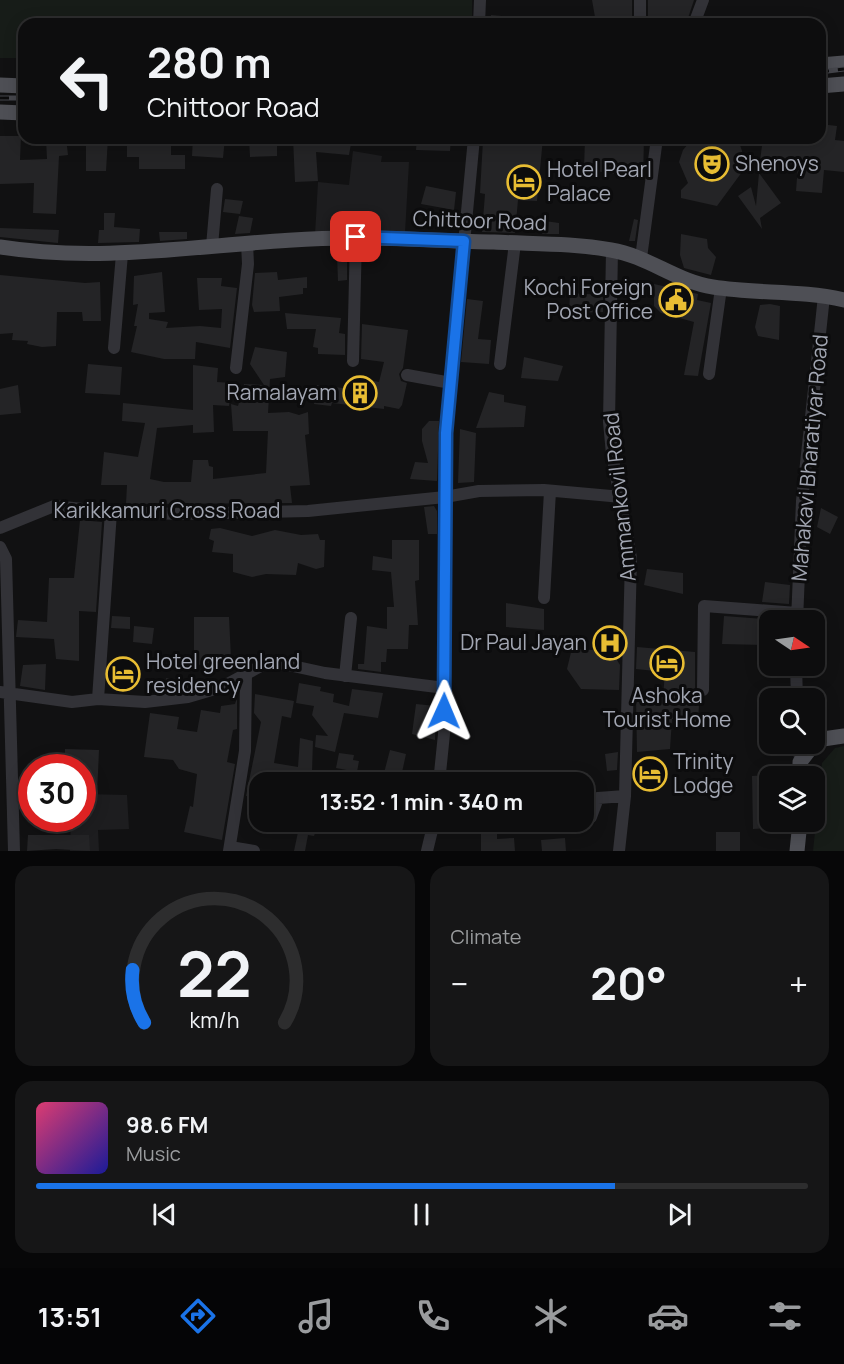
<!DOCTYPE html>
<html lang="en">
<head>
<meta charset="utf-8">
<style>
  body { margin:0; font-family:Manrope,sans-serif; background:#161617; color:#f1f3f6; height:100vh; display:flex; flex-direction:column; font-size:22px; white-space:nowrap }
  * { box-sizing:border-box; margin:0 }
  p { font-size:20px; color:#9a9c9e }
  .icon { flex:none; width:33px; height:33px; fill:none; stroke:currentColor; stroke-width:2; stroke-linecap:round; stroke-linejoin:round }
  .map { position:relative; height:851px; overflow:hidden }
  .sheet { display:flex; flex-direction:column; gap:15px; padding:15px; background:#070708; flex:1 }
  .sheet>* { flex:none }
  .banner { position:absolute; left:18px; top:18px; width:808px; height:126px; border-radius:18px; box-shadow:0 3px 15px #0003,0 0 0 2px #2d2d2e; background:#0d0d0e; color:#f1f3f6; overflow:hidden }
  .needle { width:39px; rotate:103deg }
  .fabs { position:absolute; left:759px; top:610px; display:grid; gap:12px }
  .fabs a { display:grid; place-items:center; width:66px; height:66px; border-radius:12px; background:#0d0d0e; box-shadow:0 3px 15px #0003,0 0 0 2px #2d2d2e; font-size:30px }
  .speed { position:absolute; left:18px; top:754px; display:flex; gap:12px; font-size:30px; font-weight:700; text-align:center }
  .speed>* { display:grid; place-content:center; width:78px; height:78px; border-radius:50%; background:#0d0d0e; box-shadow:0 3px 15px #0003,0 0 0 2px #2d2d2e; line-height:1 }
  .speed .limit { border:9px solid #d22; background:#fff; color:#111 }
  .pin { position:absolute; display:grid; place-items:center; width:51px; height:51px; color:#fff; margin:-26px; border-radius:12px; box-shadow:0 3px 9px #0006 }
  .me { position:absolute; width:66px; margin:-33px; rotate:1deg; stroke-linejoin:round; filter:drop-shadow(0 0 4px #0008) }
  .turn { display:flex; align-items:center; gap:21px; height:126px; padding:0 30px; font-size:27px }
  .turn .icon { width:78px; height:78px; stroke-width:2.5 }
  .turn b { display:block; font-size:42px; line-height:51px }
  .big { font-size:45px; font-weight:700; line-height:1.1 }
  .sheet .card { flex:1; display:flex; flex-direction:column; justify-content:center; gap:9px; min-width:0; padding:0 21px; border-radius:18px; background:#161617 }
  .sheet .dial { align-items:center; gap:0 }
  .dial svg { height:156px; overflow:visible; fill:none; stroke:#2d2d2e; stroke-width:7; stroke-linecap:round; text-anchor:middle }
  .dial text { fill:#f1f3f6; stroke:none }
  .song { display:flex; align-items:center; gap:18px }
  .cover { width:72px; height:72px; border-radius:9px; background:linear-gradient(135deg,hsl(340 70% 55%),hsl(240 70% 35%)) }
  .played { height:6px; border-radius:3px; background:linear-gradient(90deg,#1a73e8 75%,#2d2d2e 75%) }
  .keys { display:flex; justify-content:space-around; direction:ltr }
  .heat { display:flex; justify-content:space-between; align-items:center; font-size:33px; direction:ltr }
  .sheet .tiles { flex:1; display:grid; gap:15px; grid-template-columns:1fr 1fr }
  .card:last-child { grid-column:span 2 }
  .trip { position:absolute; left:249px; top:772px; width:345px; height:60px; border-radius:18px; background:#0d0d0e; box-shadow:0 3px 15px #0003,0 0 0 2px #2d2d2e; font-weight:700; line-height:60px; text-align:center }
  .tab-bar { display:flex; height:96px; justify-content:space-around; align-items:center; background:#050506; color:#9a9c9e }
  .tab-bar .icon { width:42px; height:42px }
  .tab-bar .on { color:#1a73e8 }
  .tab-bar b { font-size:27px; color:#f1f3f6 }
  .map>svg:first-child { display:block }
</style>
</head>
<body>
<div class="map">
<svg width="844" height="851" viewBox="0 0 844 851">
  <rect width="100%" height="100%" fill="#111112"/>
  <!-- built -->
  <path fill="#1d1d1f" d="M353,151L382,156L381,162H409L405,233L315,235L318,182L349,185Z
    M83,794L127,795L129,829L98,830L99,851H70L71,819H82Z"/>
  <!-- green -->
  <path fill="#171c18" d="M0,0H472V24H24V58H0Z
    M844,746V851H813L822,763L835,748Z"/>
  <!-- building -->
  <path fill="#242426" d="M592,0H632V24H611L613,17H595Z
    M648,0H694L686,24H648Z
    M491,15L523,18L522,24H491Z
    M820,124L837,126L835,140L844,141V172L824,170L822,193L796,191L798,165L760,161L763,138H820Z
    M0,136H21L20,160L47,159L46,139L66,138L68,155L59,156L56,214L33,213L34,183L0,184Z
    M86,138H108L106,171H86Z
    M159,138V142H171V155H185V169H139V157H127V140Z
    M193,138H225L223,158L192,156Z
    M249,138H277V156L250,157Z
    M293,138H352L349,155L316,152L318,181L295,182Z
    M417,138H451L450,151L416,150Z
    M487,138H543L537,201L518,200L515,233L482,232L485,194L480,193L483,140Z
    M585,138H644L643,179L584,169Z
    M693,138H731L740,145L743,154L746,164L742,172L717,206L681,198V190L688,183L679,162L683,150Z
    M759,173L781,203L760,218L762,229L738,196L751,187L756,206Z
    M426,186L456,192L454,210L421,204Z
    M225,199L243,201L240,214L223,212Z
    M104,213H115L114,227L140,229L139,242L98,243L99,230H104Z
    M239,216L253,218L250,233L235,234Z
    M634,219L638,220L635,241H629Z
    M545,221L559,223V234H542Z
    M0,228L59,230L58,243L0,237Z
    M159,232H187V239L160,241Z
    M681,234L707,239L708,248L716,257L711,275L684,268L680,255Z
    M337,254H347V280L338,281Z
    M162,272L165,312L149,313V319L168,322L166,328L200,326L221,328L222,309L199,310L197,278H222L221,286L237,288L230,348L196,342L195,359H164L131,352L137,326H134L138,304L133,305L134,276Z
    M277,272L278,280L307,277V288H303V294L279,297L280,311L254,312L252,305L255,273Z
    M0,275L85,283L100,282L101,321H83L82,312H57L56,346L42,347L27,344L28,341L12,340L13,333L0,334Z
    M654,284L698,294L697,300L711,303L698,376L684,375L694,322L661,313L654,306Z
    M570,293L603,295V312L569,313Z
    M467,299L483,301L478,339L491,340L489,364L461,362Z
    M770,304L780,306L779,340L758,336L755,327L760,305Z
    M285,313L341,318L339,333L345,334V355L318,354V348L313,347L316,329H287Z
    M362,324L408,330L403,368L399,374L401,381L407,383L402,405L399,409L384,406V409L332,403L331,406L314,404L317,385L351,389L354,377L379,382L384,362L361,359Z
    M255,347L287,352L285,377L270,379L268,413L289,412L299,415L308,412L309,434L305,435L310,485L290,486L292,503L126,504L127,485H101L104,452L138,457L145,423L122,421L123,403L193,410V365L218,368L217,382L232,383L229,406L213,405L214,432L193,433V425L157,428L150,479L164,482H191L193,460H208L209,466L213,467V479L266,473L268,431H233L231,404L238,406L244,384L264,385L250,364Z
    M524,357L563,366L558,381L521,378Z
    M88,364L122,367L120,395L85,393Z
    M18,385L21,413L0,415V389Z
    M489,392L504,395V402L526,406L524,427L476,428Z
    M429,421H439L437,481L410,479L415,462L428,463L422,441V429Z
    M460,429L476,433L474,482L458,483Z
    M434,506L437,511V534H428L424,507Z
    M821,508L838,517L830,534L817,527Z
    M80,520L102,522L96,612L79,611V661L56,659L54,639L16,637L18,620L47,622L49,578H74Z
    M220,528L252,536L275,530L301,535L318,534L320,540H325L324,567L316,569L298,563L296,575L266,574L252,577L233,572V554L212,552L214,541L209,539L211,529Z
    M392,540H419V580L415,581L418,625H409L408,649H387L386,662H381V672L358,669V664H364L367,626L387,629V607H394L391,572L372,570L373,556L392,559Z
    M647,569L683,573V594L644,585Z
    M765,582L790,585L789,604L762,602Z
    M506,603L544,609V630L506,627Z
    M112,616L130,617V629L111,628Z
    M724,616L789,621H770V645L722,644Z
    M194,617H229L231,658L194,666Z
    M134,626L154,628L152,644L133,642Z
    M637,647L695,652V690L696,705H699L698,722L672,719L670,749L637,752L636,697H663L665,672L636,669Z
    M572,648L612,652L620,665L619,690L581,689L567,669Z
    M46,664L45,690L20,686L23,665Z
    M166,678L190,680L189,688L165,691Z
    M299,683L321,687L320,691L334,694L333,702L349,706L352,689L383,693L378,718L344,713L335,752L315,747L316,735L328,736L312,715L314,706L296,703Z
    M255,694L294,701L291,718L282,716L274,763L298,767L300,738L313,741L312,772L342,780L341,783H283L266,780V783L260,782V797L246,796L261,722L254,713Z
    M237,698V729L233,730L227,762L235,764L222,840L184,832L190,806L193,807L197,774L179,769L173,760L144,757L150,713L179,717L177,729L197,732L201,710L220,713L221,706L235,704Z
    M416,704L436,706L435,740L412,734Z
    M65,749L99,750L97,795L82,792V768H65Z
    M390,750L406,754L401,777L384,773Z
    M618,752L617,770L607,771L605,754Z
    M339,753L354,755L353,760L359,761L357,772L336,768Z
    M770,775V828L753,829L752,776Z
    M279,822H319L314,836L308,835L305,851H294L298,832L278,831Z
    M481,828H497V839L514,838L515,851H481Z
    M716,832H740V851H716Z
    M28,835H89L90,851L56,849L27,851Z
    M565,838L566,851H542L541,840Z"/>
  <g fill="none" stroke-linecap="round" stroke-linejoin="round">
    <!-- minor -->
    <path stroke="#323237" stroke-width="12" d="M640,0V24
      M479,24L480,0
      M694,24L703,0
      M212,246L217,189
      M612,250L609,422L612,454L631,558L625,796L619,851
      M641,258L657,138
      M114,348L122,254
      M353,361L356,237
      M500,364L515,243
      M236,368L248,264L247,243
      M709,374L721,288
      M407,375L451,383
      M0,528L54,506L111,512L182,514L308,511L445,497L479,491L544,490L622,497
      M0,547L6,559L14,851
      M544,598L550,491
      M797,621L802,501L824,296
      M796,666L797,699
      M345,676L351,618
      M703,690L704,606L797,613
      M0,692L72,702L98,699L145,702L188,697L222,687L270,661L325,673L445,688
      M98,699L111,512
      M799,744L800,762
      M439,783L444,734L446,433L474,138
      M584,818L591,817L598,798L625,796
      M433,824L465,822
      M230,847L254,851
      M229,851L245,751L246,673
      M427,851L434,822"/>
    <!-- major -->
    <path stroke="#4e4f55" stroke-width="15" d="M820,65L844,63
      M0,85L24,86
      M820,86L844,84
      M0,112L24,113
      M0,247C119,266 238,237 358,238C403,238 448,241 494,242C533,244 573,243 611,250C648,256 677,282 713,287C757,294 801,290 844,300
      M814,744L823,739L844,736
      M800,777V762L814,744
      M797,851L800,822"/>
    <defs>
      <path id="rail" d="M820,72L844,69
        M0,98H24"/>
    </defs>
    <!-- rail casing -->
    <use href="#rail" stroke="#45464c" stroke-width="5"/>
    <!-- rail -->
    <use href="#rail" stroke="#0c0c0d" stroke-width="3" stroke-dasharray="9" stroke-linecap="butt"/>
  </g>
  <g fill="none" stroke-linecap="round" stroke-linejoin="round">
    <defs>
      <path id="route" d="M356,237L464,241L446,433L444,711"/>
    </defs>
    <!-- route casing -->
    <use href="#route" stroke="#114b97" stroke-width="15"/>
    <!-- route -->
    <use href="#route" stroke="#1a73e8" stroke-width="10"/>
  </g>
  <!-- icons -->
  <defs>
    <symbol id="theatre-ring" viewBox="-11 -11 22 22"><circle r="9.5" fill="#0c0c0d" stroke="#e8bd33" stroke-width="1.5"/><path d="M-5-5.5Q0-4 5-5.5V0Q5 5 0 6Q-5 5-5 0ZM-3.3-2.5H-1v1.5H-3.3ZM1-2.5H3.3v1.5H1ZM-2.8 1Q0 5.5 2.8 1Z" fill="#e8bd33"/></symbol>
    <symbol id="hotel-ring" viewBox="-11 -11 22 22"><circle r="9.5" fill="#0c0c0d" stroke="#e8bd33" stroke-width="1.5"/><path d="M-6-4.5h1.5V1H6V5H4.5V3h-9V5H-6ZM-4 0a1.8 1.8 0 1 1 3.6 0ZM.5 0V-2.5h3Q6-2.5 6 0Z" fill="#e8bd33"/></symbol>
    <symbol id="civic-ring" viewBox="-11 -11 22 22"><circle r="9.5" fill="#0c0c0d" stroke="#e8bd33" stroke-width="1.5"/><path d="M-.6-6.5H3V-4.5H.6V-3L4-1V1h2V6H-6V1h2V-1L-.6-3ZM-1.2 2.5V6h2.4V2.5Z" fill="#e8bd33"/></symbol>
    <symbol id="building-ring" viewBox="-11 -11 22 22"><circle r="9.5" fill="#0c0c0d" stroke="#e8bd33" stroke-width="1.5"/><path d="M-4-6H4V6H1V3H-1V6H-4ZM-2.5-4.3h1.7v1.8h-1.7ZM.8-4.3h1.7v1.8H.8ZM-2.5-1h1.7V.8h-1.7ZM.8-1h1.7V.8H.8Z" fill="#e8bd33"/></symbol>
    <symbol id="hospital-ring" viewBox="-11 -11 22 22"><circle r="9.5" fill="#0c0c0d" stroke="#e8bd33" stroke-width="1.5"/><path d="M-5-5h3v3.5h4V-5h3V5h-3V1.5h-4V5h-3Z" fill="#e8bd33"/></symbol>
  </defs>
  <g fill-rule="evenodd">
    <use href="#theatre-ring" x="693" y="145" width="38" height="38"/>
    <use href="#hotel-ring" x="505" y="163" width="38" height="38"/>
    <use href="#civic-ring" x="657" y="281" width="38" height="38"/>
    <use href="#building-ring" x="341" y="374" width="38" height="38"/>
    <use href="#hospital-ring" x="591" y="624" width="38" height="38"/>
    <use href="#hotel-ring" x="648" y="644" width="38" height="38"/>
    <use href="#hotel-ring" x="104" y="655" width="38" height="38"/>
    <use href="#hotel-ring" x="631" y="755" width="38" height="38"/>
  </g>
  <g text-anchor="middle" stroke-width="6" stroke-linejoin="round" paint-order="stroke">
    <!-- poi labels -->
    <g font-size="21" fill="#a2a6b2" stroke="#0c0c0d" text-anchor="start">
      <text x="735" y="171">Shenoys</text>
      <text x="547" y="177">Hotel Pearl<tspan x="547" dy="24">Palace</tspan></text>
      <text x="653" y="295" text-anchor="end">Kochi Foreign<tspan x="653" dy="24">Post Office</tspan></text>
      <text x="337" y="400" text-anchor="end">Ramalayam</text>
      <text x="587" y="650" text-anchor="end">Dr Paul Jayan</text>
      <text x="146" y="669">Hotel greenland<tspan x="146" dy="24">residency</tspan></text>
      <text x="667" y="703" text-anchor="middle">Ashoka<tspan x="667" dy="24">Tourist Home</tspan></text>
      <text x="673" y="769">Trinity<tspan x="673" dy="24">Lodge</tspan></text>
    </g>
    <!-- street labels -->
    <g font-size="21" fill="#a2a6b2" stroke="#0c0c0d">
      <text transform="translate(480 221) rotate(2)" y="7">Chittoor Road</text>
      <text transform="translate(810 458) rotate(-85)" y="7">Mahakavi Bharatiyar Road</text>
      <text transform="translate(620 497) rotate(-96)" y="7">Ammankovil Road</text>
      <text x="167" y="518">Karikkamuri Cross Road</text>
    </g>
  </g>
</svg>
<div class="fabs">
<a><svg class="needle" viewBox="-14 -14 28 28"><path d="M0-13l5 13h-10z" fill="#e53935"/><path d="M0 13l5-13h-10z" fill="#9a9c9e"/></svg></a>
<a><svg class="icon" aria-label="search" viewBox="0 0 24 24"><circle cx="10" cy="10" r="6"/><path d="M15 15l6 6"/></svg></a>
<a><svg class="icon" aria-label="layers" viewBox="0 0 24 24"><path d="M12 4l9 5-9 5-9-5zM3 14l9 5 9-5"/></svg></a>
</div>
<div class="speed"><div class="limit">30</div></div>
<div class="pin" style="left:356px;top:237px;background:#d93025"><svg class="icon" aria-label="arrive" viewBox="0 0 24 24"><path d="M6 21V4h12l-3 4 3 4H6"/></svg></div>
<svg class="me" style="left:444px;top:711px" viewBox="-20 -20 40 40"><path d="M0-17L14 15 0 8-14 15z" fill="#1a73e8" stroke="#fff" stroke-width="4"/></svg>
<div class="trip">13:52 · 1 min · 340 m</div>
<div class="banner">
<div class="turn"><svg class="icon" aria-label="left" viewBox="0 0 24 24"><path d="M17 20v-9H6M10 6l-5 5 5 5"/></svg><div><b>280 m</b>Chittoor Road</div></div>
</div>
</div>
<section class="sheet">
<div class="tiles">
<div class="card dial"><svg viewBox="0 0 100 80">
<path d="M14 69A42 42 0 1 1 86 69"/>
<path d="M14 69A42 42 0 0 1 8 42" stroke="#1a73e8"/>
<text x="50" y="56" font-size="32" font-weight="700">22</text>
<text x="50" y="72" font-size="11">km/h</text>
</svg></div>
<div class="card"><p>Climate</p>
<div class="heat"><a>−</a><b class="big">20°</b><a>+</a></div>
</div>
<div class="card">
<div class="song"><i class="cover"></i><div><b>98.6 FM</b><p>Music</p></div></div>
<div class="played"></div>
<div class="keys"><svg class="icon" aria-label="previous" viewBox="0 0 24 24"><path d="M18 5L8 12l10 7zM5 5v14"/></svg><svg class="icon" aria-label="pause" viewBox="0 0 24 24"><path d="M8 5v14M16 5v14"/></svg><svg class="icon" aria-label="next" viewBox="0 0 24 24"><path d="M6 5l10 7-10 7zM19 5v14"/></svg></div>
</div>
</div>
</section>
<nav class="tab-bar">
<b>13:51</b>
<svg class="icon on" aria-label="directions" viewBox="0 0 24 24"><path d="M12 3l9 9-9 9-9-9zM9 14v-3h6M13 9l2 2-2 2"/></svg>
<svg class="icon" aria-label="music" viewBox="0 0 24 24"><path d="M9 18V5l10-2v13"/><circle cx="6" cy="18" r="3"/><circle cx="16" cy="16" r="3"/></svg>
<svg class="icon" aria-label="phone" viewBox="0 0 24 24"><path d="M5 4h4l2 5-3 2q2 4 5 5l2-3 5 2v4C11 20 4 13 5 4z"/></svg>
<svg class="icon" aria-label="climate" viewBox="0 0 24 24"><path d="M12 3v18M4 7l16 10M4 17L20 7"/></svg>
<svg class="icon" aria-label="car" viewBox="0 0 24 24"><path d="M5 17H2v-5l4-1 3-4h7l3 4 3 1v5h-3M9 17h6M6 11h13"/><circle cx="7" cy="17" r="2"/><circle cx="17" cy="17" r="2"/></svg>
<svg class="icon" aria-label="filters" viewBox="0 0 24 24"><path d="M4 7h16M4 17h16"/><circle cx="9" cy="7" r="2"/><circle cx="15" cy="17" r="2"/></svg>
</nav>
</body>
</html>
